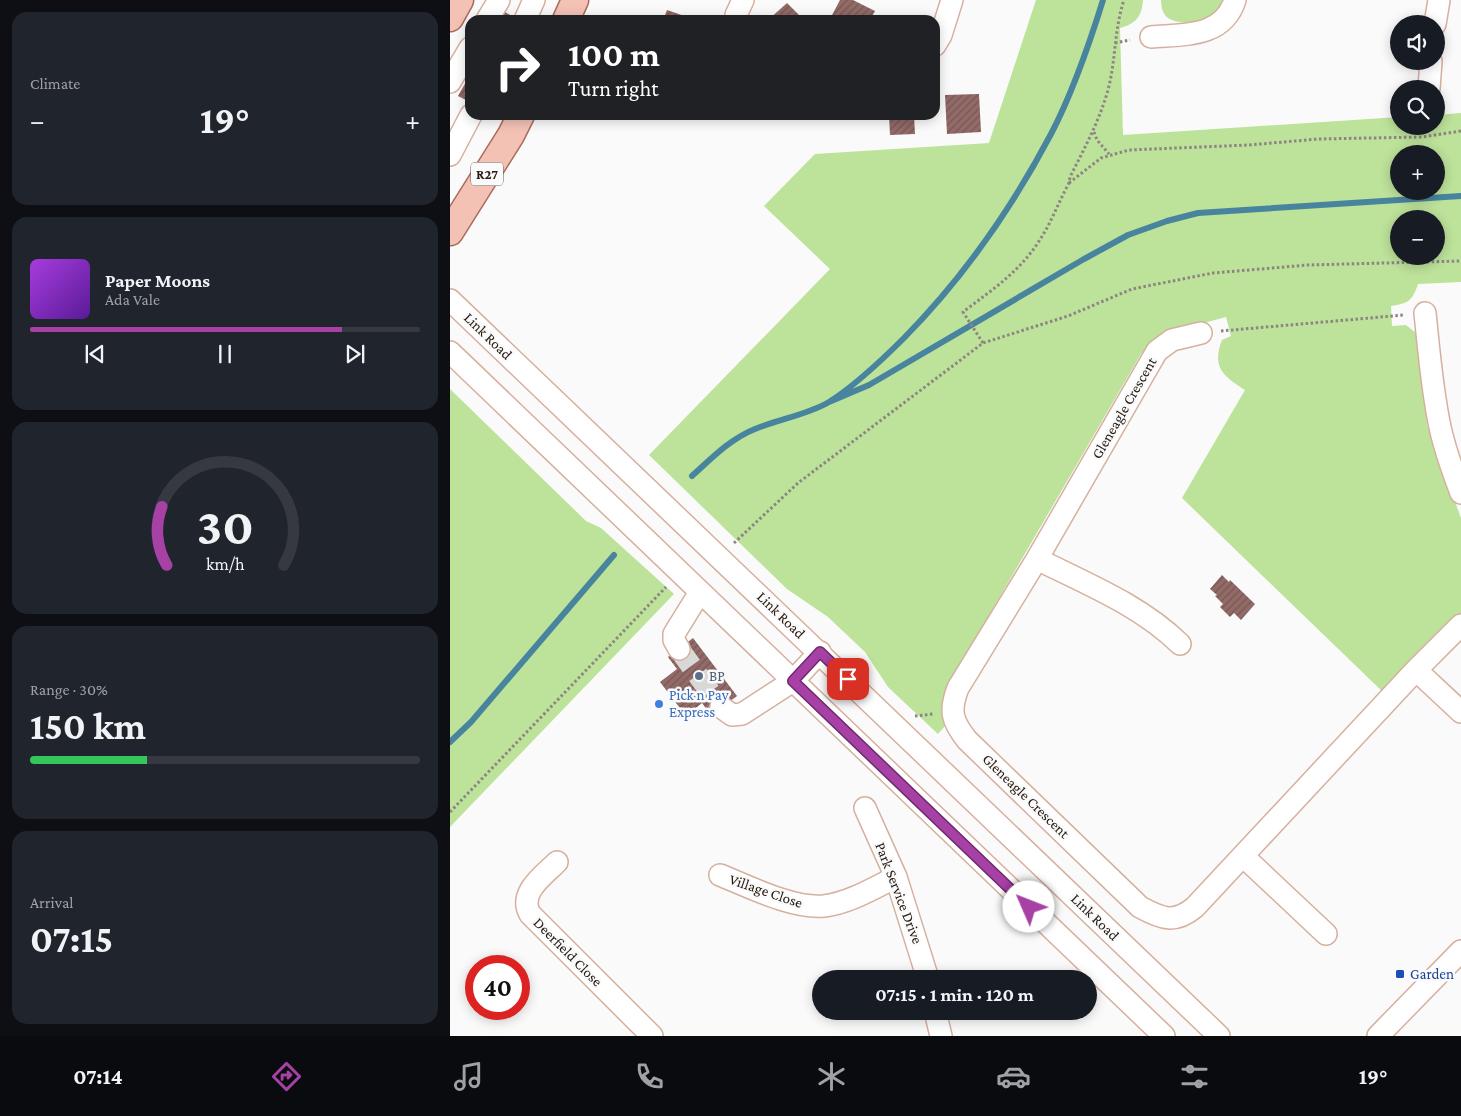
<!DOCTYPE html>
<html lang="en">
<head>
<meta charset="utf-8">
<style>
  body { margin:0; font-family:"Crimson Pro",serif; background:#20242c; color:#f1f3f6; height:100vh; display:flex; flex-direction:column; font-size:19px; white-space:nowrap }
  * { box-sizing:border-box; margin:0 }
  p { font-size:16px; color:#9ea1a6 }
  .icon { flex:none; width:28px; height:28px; fill:none; stroke:currentColor; stroke-width:2; stroke-linecap:round; stroke-linejoin:round }
  .map { position:relative; flex:1; overflow:hidden }
  .side { display:flex; flex-direction:column; gap:12px; padding:12px; background:#0d0f14; width:450px }
  .side>* { flex:none }
  .guide { position:absolute; left:15px; top:15px; width:475px; height:105px; border-radius:15px; box-shadow:0 2px 12px #0003; background:#202124; color:#fff; overflow:hidden }
  .tools { position:absolute; left:940px; top:15px; display:grid; gap:10px }
  .tools a { display:grid; place-items:center; width:55px; height:55px; border-radius:50%; background:#171b24; box-shadow:0 2px 12px #0003; font-size:25px }
  .speed { position:absolute; left:15px; top:955px; display:flex; gap:10px; font-size:25px; font-weight:700; text-align:center }
  .speed>* { display:grid; place-content:center; width:65px; height:65px; border-radius:50%; background:#171b24; box-shadow:0 2px 12px #0003; line-height:1 }
  .speed .limit { border:8px solid #d22; background:#fff; color:#111 }
  .pin { position:absolute; display:grid; place-items:center; width:42px; height:42px; color:#fff; margin:-21px; border-radius:10px; box-shadow:0 2px 8px #0006 }
  .me { position:absolute; width:55px; margin:-28px; rotate:314deg; stroke-linejoin:round; filter:drop-shadow(0 0 4px #0008) }
  .turn { display:flex; align-items:center; gap:18px; height:105px; padding:0 20px; font-size:22px }
  .turn .icon { width:65px; height:65px; stroke-width:2.5 }
  .turn b { display:block; font-size:35px; line-height:42px }
  .big { font-size:38px; font-weight:700; line-height:1.1 }
  .side .tile { flex:1; display:flex; flex-direction:column; justify-content:center; gap:8px; min-width:0; padding:0 18px; border-radius:15px; background:#20242c }
  .side .dial { align-items:center; gap:0 }
  .dial svg { height:130px; overflow:visible; fill:none; stroke:#363941; stroke-width:7; stroke-linecap:round; text-anchor:middle }
  .dial text { fill:#f1f3f6; stroke:none }
  .song { display:flex; align-items:center; gap:15px }
  .cover { width:60px; height:60px; border-radius:8px; background:linear-gradient(135deg,hsl(280 70% 55%),hsl(270 70% 35%)) }
  .played { height:5px; border-radius:2px; background:linear-gradient(90deg,#a741a5 80%,#363941 80%) }
  .keys { display:flex; justify-content:space-around; direction:ltr }
  .heat { display:flex; justify-content:space-between; align-items:center; font-size:28px; direction:ltr }
  .charge { height:8px; border-radius:4px; background:linear-gradient(90deg,#34c759 30%,#363941 0) }
  .trip { position:absolute; left:362px; top:970px; width:285px; height:50px; border-radius:25px; background:#171b24; box-shadow:0 2px 12px #0003; font-weight:700; line-height:50px; text-align:center }
  .tab-bar { display:flex; height:80px; justify-content:space-around; align-items:center; background:#090b0e; color:#9ea1a6 }
  .tab-bar .icon { width:35px; height:35px }
  .tab-bar .selected { color:#a741a5 }
  .tab-bar b { font-size:22px; color:#f1f3f6 }
  main { display:flex; flex:1; min-height:0 }
  .map>svg:first-child { display:block }
</style>
</head>
<body>
<main>
<section class="side">
<div class="tile"><p>Climate</p>
<div class="heat"><a>−</a><b class="big">19°</b><a>+</a></div>
</div>
<div class="tile">
<div class="song"><i class="cover"></i><div><b>Paper Moons</b><p>Ada Vale</p></div></div>
<div class="played"></div>
<div class="keys"><svg class="icon" aria-label="previous" viewBox="0 0 24 24"><path d="M18 5L8 12l10 7zM5 5v14"/></svg><svg class="icon" aria-label="pause" viewBox="0 0 24 24"><path d="M8 5v14M16 5v14"/></svg><svg class="icon" aria-label="next" viewBox="0 0 24 24"><path d="M6 5l10 7-10 7zM19 5v14"/></svg></div>
</div>
<div class="tile dial"><svg viewBox="0 0 100 80">
<path d="M14 69A42 42 0 1 1 86 69"/>
<path d="M14 69A42 42 0 0 1 11 33" stroke="#a741a5"/>
<text x="50" y="56" font-size="32" font-weight="700">30</text>
<text x="50" y="72" font-size="11">km/h</text>
</svg></div>
<div class="tile"><p>Range · 30%</p><b class="big">150 km</b><div class="charge"></div></div>
<div class="tile"><p>Arrival</p><b class="big">07:15</b></div>
</section>
<div class="map">
<svg width="1011" height="1036" viewBox="0 0 1011 1036">
  <defs>
    <pattern id="building-hatch" width="6" height="6" patternUnits="userSpaceOnUse" patternTransform="scale(1.25)"><rect width="6" height="6" fill="#926b68"/><path d="M-1 1l2-2M0 6l6-6M5 7l2-2" fill="none" stroke="#775754"/></pattern>
  </defs>
  <rect width="100%" height="100%" fill="#fafafa"/>
  <!-- green -->
  <path fill="#bde29a" fill-rule="evenodd" d="M586,0H693C692,17 685,24 670,28L673,135L949,117V126H986V115L1011,113V282L968,284C962,302 958,303 941,306L942,326L956,325L971,337L977,425L1011,518V614L935,694L732,498L795,390C774,376 761,368 772,340L781,336L776,317L717,333L702,342L691,354L495,691V726L488,734L438,687L415,652L378,617L337,589L199,455L380,269L314,206L365,154L539,143ZM949,154H986V191H949ZM949,219H986V256H949Z
    M711,0H772C770,8 765,14 759,19C749,24 722,25 715,15C712,11 711,5 711,0Z
    M0,389L136,521L151,528L224,594L0,827Z"/>
  <g fill="none" stroke-linecap="round" stroke-linejoin="round">
    <!-- stream -->
    <path stroke="#49849e" stroke-width="6" d="M379,402L419,385L634,259L678,235L717,221L748,213L1011,196
      M242,476C262,458 280,439 305,429C329,419 357,415 379,402C406,385 432,360 454,338C513,278 562,208 601,134C623,92 639,45 653,0
      M0,742L21,722L164,555"/>
  </g>
  <!-- building -->
  <path fill="url(#building-hatch)" d="M390,0H403L425,11L420,20H382L380,19Z
    M337,3L354,20H318Z
    M217,10L246,20H213Z
    M55,12L65,18L64,20H51Z
    M20,75V98L18,101L8,96Z
    M485,92H488L489,106H485Z
    M529,94L531,132L497,134L495,95Z
    M439,115H464L465,134L440,135Z
    M772,575L779,582L780,580L805,604L791,620L784,613L780,617L770,607L773,604L765,596L767,595L760,589Z
    M243,638L287,696L261,715L252,703L236,716L210,682L227,669L218,657Z"/>
  <g fill="none" stroke-linecap="round" stroke-linejoin="round">
    <!-- minor-tunnel -->
    <path stroke="#dad8d7" stroke-width="21" stroke-dasharray="21 11" stroke-linecap="butt" d="M229,649L271,707"/>
    <defs>
      <path id="minor" d="M37,20L49,0
        M75,20L84,0
        M286,20V15L293,0
        M985,24L989,0
        M701,37C734,34 773,38 785,0
        M485,45L491,35L502,0
        M0,82L20,48
        M979,88L981,61
        M0,155L21,115
        M0,300L769,1036
        M975,313C979,351 982,390 990,427C995,450 1003,472 1011,493
        M751,333L722,340L707,351L587,559L508,688C499,711 502,721 517,740L690,907C712,919 725,924 745,907L966,670L1011,712
        M0,352L714,1036
        M587,559C637,584 690,605 730,644
        M229,649L224,640V634L250,592
        M966,670L1011,625
        M271,707L282,715L292,714L343,681L370,652
        M415,808L446,877L478,979
        M793,856L876,934
        M107,862C93,876 68,893 80,914L202,1036
        M270,875C300,887 343,909 374,906C399,903 424,888 446,877
        M485,1011L491,1036
        M928,1036L1011,951"/>
      <path id="major" d="M0,18L10,0
        M116,20L125,0
        M0,232L61,135L71,115"/>
    </defs>
    <!-- minor casing -->
    <use href="#minor" stroke="#d6b09f" stroke-width="24"/>
    <!-- major casing -->
    <use href="#major" stroke="#a86b5c" stroke-width="29"/>
    <!-- path -->
    <path stroke="#8c8582" stroke-width="3" stroke-dasharray="2.5 2.5" stroke-linecap="butt" d="M665,43L680,40
      M644,132L647,140L659,154
      M619,183L651,158L679,150L799,145L868,139L972,137L1011,131
      M771,331L954,315
      M533,343L513,312C543,289 570,272 591,238C602,221 609,201 619,183L620,177C634,149 649,122 658,90C666,60 664,30 674,0
      M284,543L348,483L533,343L618,316L682,289L763,273L858,265L1011,261
      M465,716L483,714
      M0,812L216,587"/>
    <!-- minor -->
    <use href="#minor" stroke="#fff" stroke-width="21"/>
    <!-- major -->
    <use href="#major" stroke="#f4c1b5" stroke-width="26"/>
  </g>
  <g fill="none" stroke-linecap="round" stroke-linejoin="round">
    <defs>
      <path id="route" d="M398,679L370,652L343,681L579,907"/>
    </defs>
    <!-- route casing -->
    <use href="#route" stroke="#6d2a6b" stroke-width="12"/>
    <!-- route -->
    <use href="#route" stroke="#a741a5" stroke-width="9"/>
  </g>
  <!-- markers -->
  <circle fill="#5c6f8a" stroke="#fafafa" stroke-width="2" cx="249" cy="676" r="5"/>
  <circle fill="#3f7fe0" stroke="#fafafa" stroke-width="2" cx="209" cy="704" r="5"/>
  <rect fill="#1a4fb4" stroke="#fafafa" stroke-width="2" x="945" y="969" width="10" height="10" rx="2.5"/>
  <g text-anchor="middle" stroke-width="5" stroke-linejoin="round" paint-order="stroke">
    <!-- shield labels -->
    <rect fill="#fafafa" stroke="#665d58" stroke-width="1" x="21" y="162.5" width="32" height="23" rx="4"/>
    <g font-size="14" font-weight="bold" fill="#271a13">
      <text x="37" y="179">R27</text>
    </g>
    <!-- street labels -->
    <g font-size="15" fill="#271a13" stroke="#fafafa">
      <text transform="translate(38 336) rotate(44)" y="5">Link Road</text>
      <text transform="translate(674 408) rotate(-60)" y="5">Gleneagle Crescent</text>
      <text transform="translate(331 615) rotate(44)" y="5">Link Road</text>
      <text transform="translate(576 796) rotate(44)" y="5">Gleneagle Crescent</text>
      <text transform="translate(316 891) rotate(19)" y="5">Village Close</text>
      <text transform="translate(449 893) rotate(69)" y="5">Park Service Drive</text>
      <text transform="translate(645 917) rotate(44)" y="5">Link Road</text>
      <text transform="translate(118 952) rotate(45)" y="5">Deerfield Close</text>
    </g>
    <!-- service labels -->
    <g font-size="15" fill="#4e5e75" stroke="#fafafa" text-anchor="start">
      <text x="259" y="681">BP</text>
    </g>
    <!-- shop labels -->
    <g font-size="15" fill="#366cbe" stroke="#fafafa" text-anchor="start">
      <text x="219" y="700">Pick n Pay<tspan x="219" dy="17">Express</tspan></text>
    </g>
    <!-- transit labels -->
    <g font-size="15" fill="#164399" stroke="#fafafa" text-anchor="start">
      <text x="960" y="979">Garden</text>
    </g>
  </g>
</svg>
<div class="tools">
<a><svg class="icon" aria-label="sound" viewBox="0 0 24 24"><path d="M4 9h4l5-4v14l-5-4H4zM17 9q2 3 0 6"/></svg></a>
<a><svg class="icon" aria-label="search" viewBox="0 0 24 24"><circle cx="10" cy="10" r="6"/><path d="M15 15l6 6"/></svg></a>
<a>+</a>
<a>−</a>
</div>
<div class="speed"><div class="limit">40</div></div>
<div class="pin" style="left:398px;top:679px;background:#d93025"><svg class="icon" aria-label="arrive" viewBox="0 0 24 24"><path d="M6 21V4h12l-3 4 3 4H6"/></svg></div>
<svg class="me" style="left:579px;top:907px" viewBox="-20 -20 40 40"><circle r="19" fill="#fff"/><path d="M0-13L10 11 0 6-10 11z" fill="#a741a5"/></svg>
<div class="trip">07:15 · 1 min · 120 m</div>
<div class="guide">
<div class="turn"><svg class="icon" aria-label="right" viewBox="0 0 24 24"><path d="M7 20v-9h11M14 6l5 5-5 5"/></svg><div><b>100 m</b>Turn right</div></div>
</div>
</div>
</main>
<nav class="tab-bar">
<b>07:14</b>
<svg class="icon selected" aria-label="directions" viewBox="0 0 24 24"><path d="M12 3l9 9-9 9-9-9zM9 14v-3h6M13 9l2 2-2 2"/></svg>
<svg class="icon" aria-label="music" viewBox="0 0 24 24"><path d="M9 18V5l10-2v13"/><circle cx="6" cy="18" r="3"/><circle cx="16" cy="16" r="3"/></svg>
<svg class="icon" aria-label="phone" viewBox="0 0 24 24"><path d="M5 4h4l2 5-3 2q2 4 5 5l2-3 5 2v4C11 20 4 13 5 4z"/></svg>
<svg class="icon" aria-label="climate" viewBox="0 0 24 24"><path d="M12 3v18M4 7l16 10M4 17L20 7"/></svg>
<svg class="icon" aria-label="car" viewBox="0 0 24 24"><path d="M5 17H2v-5l4-1 3-4h7l3 4 3 1v5h-3M9 17h6M6 11h13"/><circle cx="7" cy="17" r="2"/><circle cx="17" cy="17" r="2"/></svg>
<svg class="icon" aria-label="filters" viewBox="0 0 24 24"><path d="M4 7h16M4 17h16"/><circle cx="9" cy="7" r="2"/><circle cx="15" cy="17" r="2"/></svg>
<b>19°</b>
</nav>
</body>
</html>
